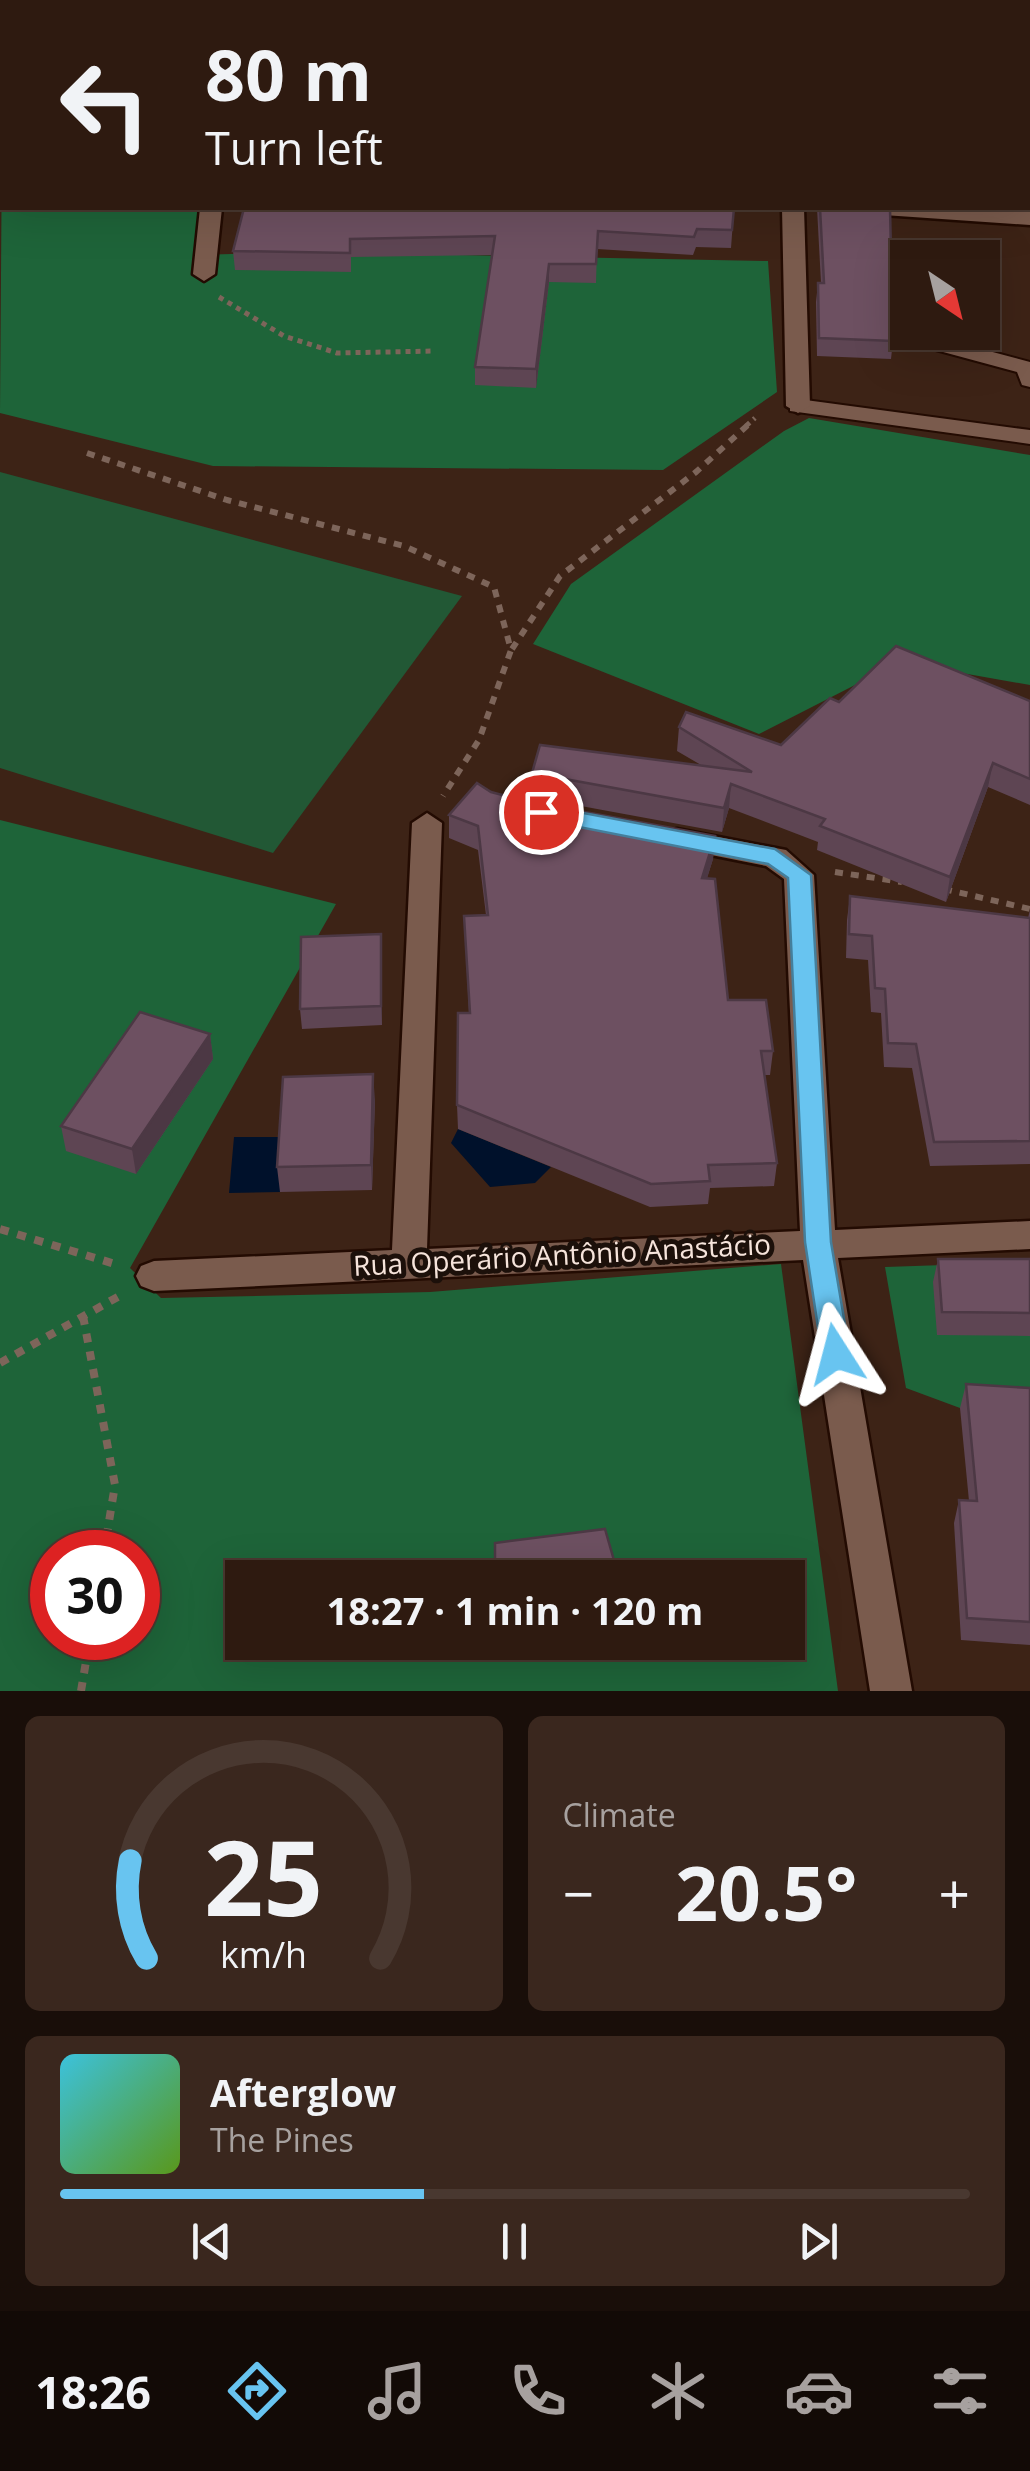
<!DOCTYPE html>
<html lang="en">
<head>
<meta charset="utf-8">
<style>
  body { margin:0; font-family:"Open Sans",sans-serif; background:#3a271e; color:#f1f3f6; height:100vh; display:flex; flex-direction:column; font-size:38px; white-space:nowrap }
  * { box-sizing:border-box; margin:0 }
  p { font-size:32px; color:#a7a19f }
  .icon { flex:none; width:55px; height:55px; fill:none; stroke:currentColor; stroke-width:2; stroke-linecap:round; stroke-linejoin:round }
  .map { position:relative; height:1691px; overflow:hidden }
  .drawer { display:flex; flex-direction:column; gap:25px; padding:25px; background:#190e09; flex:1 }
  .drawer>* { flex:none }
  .hud { position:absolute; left:0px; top:0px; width:1030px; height:210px; box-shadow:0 10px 40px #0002,0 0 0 2px #493830; background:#2e1a10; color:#f1f3f6; overflow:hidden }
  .needle { width:65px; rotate:145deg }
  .tools { position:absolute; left:890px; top:240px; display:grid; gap:20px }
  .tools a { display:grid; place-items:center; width:110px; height:110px; border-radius:0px; background:#2e1a10; box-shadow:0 10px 40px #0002,0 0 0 2px #493830; font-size:50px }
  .speed { position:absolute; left:30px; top:1530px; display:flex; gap:20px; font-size:50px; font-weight:700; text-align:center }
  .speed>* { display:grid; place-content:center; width:130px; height:130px; border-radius:50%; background:#2e1a10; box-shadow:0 10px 40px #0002,0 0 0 2px #493830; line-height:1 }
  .speed .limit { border:15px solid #d22; background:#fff; color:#111 }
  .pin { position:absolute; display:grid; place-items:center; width:85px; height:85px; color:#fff; margin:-42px; border:5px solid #fff; border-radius:50%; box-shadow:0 2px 10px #0007 }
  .me { position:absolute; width:110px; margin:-55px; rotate:351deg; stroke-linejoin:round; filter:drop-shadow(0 0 8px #0008) }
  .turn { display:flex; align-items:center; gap:35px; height:210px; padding:0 40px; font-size:45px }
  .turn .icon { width:130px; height:130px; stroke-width:2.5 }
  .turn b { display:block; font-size:70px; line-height:85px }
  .big { font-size:75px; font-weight:700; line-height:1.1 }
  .drawer .card { flex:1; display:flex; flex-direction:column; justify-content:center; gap:15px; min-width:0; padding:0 35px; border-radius:15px; background:#3a271e }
  .drawer .dial { align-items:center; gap:0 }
  .dial svg { height:260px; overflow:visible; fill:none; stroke:#493830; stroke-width:7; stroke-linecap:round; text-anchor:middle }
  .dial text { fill:#f1f3f6; stroke:none }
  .song { display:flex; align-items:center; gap:30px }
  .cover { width:120px; height:120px; border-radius:15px; background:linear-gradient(135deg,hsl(190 70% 55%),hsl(90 70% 35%)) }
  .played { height:10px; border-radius:5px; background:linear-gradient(90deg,#68c4f0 40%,#493830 40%) }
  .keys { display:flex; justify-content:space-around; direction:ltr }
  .heat { display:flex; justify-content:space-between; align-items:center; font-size:55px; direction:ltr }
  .drawer .tiles { flex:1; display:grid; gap:25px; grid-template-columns:1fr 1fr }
  .card:last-child { grid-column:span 2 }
  .trip { position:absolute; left:225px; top:1560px; width:580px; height:100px; border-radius:0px; background:#2e1a10; box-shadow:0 10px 40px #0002,0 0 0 2px #493830; font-weight:700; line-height:100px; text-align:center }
  .tabs { display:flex; height:160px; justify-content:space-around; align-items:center; background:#120a06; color:#a7a19f }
  .tabs .icon { width:70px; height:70px }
  .tabs .current { color:#68c4f0 }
  .tabs b { font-size:45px; color:#f1f3f6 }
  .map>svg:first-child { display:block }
</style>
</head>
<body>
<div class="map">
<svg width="1030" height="1691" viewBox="0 0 1030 1691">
  <rect width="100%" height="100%" fill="#3d2316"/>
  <!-- green -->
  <path fill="#225835" d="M0,472L462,596L273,853L0,768Z"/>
  <!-- forest -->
  <path fill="#1e6439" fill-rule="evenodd" d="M2,136V208H197L198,255L304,252L768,261L777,392L663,470L213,466L0,413Z
    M809,418L1030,455V685L900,662L759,734L533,644L571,584L784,431Z
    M0,820L336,904L130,1268L161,1298L430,1292L781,1264L838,1691H0ZM52,1552H138V1638H52ZM242,1578H788V1642H242Z
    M1030,1262V1412L960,1408L906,1388L885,1267Z"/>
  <!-- water -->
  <path fill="#00112b" d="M458,1129L551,1167L535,1183L490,1187L451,1143Z
    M234,1137H284L280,1192L229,1193Z"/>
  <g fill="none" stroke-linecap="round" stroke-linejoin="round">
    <!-- river -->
    <path stroke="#00112b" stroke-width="85" d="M0,91L2,90"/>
    <defs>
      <path id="service" d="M940,338L1030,362V387L1022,385L1017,372L932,349V339Z
        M798,399L1030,430V444L790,411V401Z"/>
      <path id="minor" d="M200,208H222L215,274L204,281L193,274Z
        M782,208H804L810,406L798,413L786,406Z
        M859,208L1030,211V225L869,214Z
        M427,813L442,823L427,1249L800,1231L784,879L766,866L666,846L662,839L666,832L677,829L786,850L814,875L835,1230L1030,1221V1249L838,1258L912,1691H870L803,1260L154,1291L141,1286L136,1276L141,1266L154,1261L392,1250L412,823Z"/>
      <path id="tertiary" d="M0,92L2,93V106H0Z"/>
    </defs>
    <!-- service casing -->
    <use href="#service" stroke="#230b02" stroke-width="4"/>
    <!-- minor casing -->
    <use href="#minor" stroke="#230b02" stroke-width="5"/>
    <!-- tertiary casing -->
    <use href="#tertiary" stroke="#230b02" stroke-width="5"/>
    <!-- path-far2 -->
    <path stroke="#7d655a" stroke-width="5" stroke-dasharray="5 5" stroke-linecap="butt" d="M219,297L284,336L337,353L434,351
      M746,426L755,418"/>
    <!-- path-far1 -->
    <path stroke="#7d655a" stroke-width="6" stroke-dasharray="8 8" stroke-linecap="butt" d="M87,453L227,500L404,546L494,587L511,650L479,740L443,796
      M512,649L560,576L696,472L749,424
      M835,872L902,882
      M944,889L1030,909"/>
    <!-- path -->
    <path stroke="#7d655a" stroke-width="8" stroke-dasharray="9 9" stroke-linecap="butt" d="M0,1229L115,1264
      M83,1316L115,1485L104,1552
      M0,1363L123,1294
      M81,1691L90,1638"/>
    <!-- service -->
    <use href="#service" fill="#7a5b4d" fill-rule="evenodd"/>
    <!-- minor -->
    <use href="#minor" fill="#7a5b4d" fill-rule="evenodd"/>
    <!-- tertiary -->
    <use href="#tertiary" fill="#7a5b4d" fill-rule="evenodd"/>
  </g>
  <!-- wall -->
  <path fill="#5e4553" d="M1030,0V206H1028V2Z
    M244,208H734L731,248L696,247L693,255L597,249L596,283L549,282L536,388L475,385V367L492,255L351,257V272L235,270L233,251Z
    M817,208H890L893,341L891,359L817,356L816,302L818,283H821Z
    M1030,701V805L988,787L946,902L817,850L818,842L729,808L722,832L532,797V773L701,765L677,751L679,727L781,745L839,702Z
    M491,792L525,801L715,836L713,859L707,878L728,1000L773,1051L770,1075H764L777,1163L774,1186L710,1188L708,1204L650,1207L458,1129L457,1105L469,1013L464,916L486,915L478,850L449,838V815Z
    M850,896L1028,918L1030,910V1164L930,1166L912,1068L884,1067L881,1013L871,1012L868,960L846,958L847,920Z
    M382,953V1025L302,1029L300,1009Z
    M210,1034L213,1059L136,1174L66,1151L61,1126Z
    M375,1100L372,1190L280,1192L277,1167Z
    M938,1259H1030V1336L937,1335L933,1282Z
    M966,1384L1030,1388V1645L961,1640L954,1523L959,1500L969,1501L960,1408Z"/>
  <!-- shaded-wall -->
  <path fill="#4c3844" d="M549,264V282L536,388V369Z
    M993,763L988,787L946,902L950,877Z
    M731,784L729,808L722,832L724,808Z
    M715,836L713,859L700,901L702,878Z
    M381,934L382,953V1025L381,1006Z
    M210,1034L213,1059L136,1174L132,1149Z
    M373,1074L375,1100L372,1190L371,1165Z"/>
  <!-- building -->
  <path fill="#6d5061" stroke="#4c3844" stroke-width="2.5" d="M319,0H1030V82L1028,81V89V2H309Z
    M1028,96L1030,98V188H1028Z
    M244,208H734L732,230L697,229L694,237L598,231L596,264H549L536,369L475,367L495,236L350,239V253L233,251Z
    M820,208H890L893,341L819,338L818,283H824Z
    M896,646L1030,701V779L993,763L950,877L820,826L825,819L731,784L724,808L532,773L540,745L752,772L679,727L686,712L781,745L830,698L839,702Z
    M477,783L491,792L525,801L715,836L702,878L715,879L728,1000H766L773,1051H761L777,1163L708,1165L710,1181L651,1184L457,1105L458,1013H470L464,916L488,915L478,826L449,815Z
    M850,896L1030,918V1141L934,1142L916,1044L888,1043L885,989L875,988L872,936L849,934Z
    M381,934V1006L300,1009L301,937Z
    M140,1012L210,1034L132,1149L61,1126Z
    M373,1074L371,1165L277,1167L283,1077Z
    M938,1259H1030V1313L942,1312Z
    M966,1384L1030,1388V1622L967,1618L959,1500L977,1501Z
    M605,1529L619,1578H495V1543Z"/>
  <!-- route -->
  <path fill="#68c4f0" stroke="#447f9c" stroke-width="2.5" d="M541,805L775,849L811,875L831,1242L850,1354L846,1363H826L822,1354L805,1242L788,878L768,864L533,818L530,812Z"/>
  <g text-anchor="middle" stroke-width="10" stroke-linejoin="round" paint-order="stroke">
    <!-- street labels -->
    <g font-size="28" fill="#f6e4db" stroke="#1c100a">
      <text transform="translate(562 1255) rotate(-3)" y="10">Rua Operário Antônio Anastácio</text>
    </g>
  </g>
</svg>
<div class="tools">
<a><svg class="needle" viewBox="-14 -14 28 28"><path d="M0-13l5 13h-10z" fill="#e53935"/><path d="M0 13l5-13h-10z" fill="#a7a19f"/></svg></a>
</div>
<div class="speed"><div class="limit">30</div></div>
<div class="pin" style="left:541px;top:812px;background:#d93025"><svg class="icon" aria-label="arrive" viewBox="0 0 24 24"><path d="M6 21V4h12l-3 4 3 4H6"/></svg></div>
<svg class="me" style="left:836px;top:1354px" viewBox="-20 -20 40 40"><path d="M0-17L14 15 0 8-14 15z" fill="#68c4f0" stroke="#fff" stroke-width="4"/></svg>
<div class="trip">18:27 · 1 min · 120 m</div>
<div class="hud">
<div class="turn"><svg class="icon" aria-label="left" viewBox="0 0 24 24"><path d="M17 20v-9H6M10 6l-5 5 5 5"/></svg><div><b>80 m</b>Turn left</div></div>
</div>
</div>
<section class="drawer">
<div class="tiles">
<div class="card dial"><svg viewBox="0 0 100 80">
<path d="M14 69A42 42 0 1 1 86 69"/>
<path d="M14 69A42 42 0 0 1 9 39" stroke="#68c4f0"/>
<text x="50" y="56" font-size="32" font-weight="700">25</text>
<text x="50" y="72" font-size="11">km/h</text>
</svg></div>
<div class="card"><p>Climate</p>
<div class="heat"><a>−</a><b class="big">20.5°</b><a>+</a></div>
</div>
<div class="card">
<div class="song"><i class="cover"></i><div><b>Afterglow</b><p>The Pines</p></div></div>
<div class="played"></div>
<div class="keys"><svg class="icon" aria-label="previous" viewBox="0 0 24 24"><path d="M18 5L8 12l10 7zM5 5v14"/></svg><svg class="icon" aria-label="pause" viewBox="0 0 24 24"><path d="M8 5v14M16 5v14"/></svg><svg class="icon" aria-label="next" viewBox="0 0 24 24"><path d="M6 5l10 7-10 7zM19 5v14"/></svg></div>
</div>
</div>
</section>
<nav class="tabs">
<b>18:26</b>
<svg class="icon current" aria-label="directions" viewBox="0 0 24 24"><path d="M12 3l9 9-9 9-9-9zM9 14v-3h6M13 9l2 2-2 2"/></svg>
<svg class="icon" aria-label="music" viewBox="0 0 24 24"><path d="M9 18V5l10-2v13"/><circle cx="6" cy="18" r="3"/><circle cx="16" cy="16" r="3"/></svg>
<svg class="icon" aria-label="phone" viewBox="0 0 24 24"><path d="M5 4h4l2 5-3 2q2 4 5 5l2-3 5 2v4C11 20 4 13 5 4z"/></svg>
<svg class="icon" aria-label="climate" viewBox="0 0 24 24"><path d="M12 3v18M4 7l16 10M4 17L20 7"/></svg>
<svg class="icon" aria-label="car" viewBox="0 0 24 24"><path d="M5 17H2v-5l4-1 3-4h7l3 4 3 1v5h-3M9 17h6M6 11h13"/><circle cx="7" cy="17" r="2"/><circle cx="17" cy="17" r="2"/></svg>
<svg class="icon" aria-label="filters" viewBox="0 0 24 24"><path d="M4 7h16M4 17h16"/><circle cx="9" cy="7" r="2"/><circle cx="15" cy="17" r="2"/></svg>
</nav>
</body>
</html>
